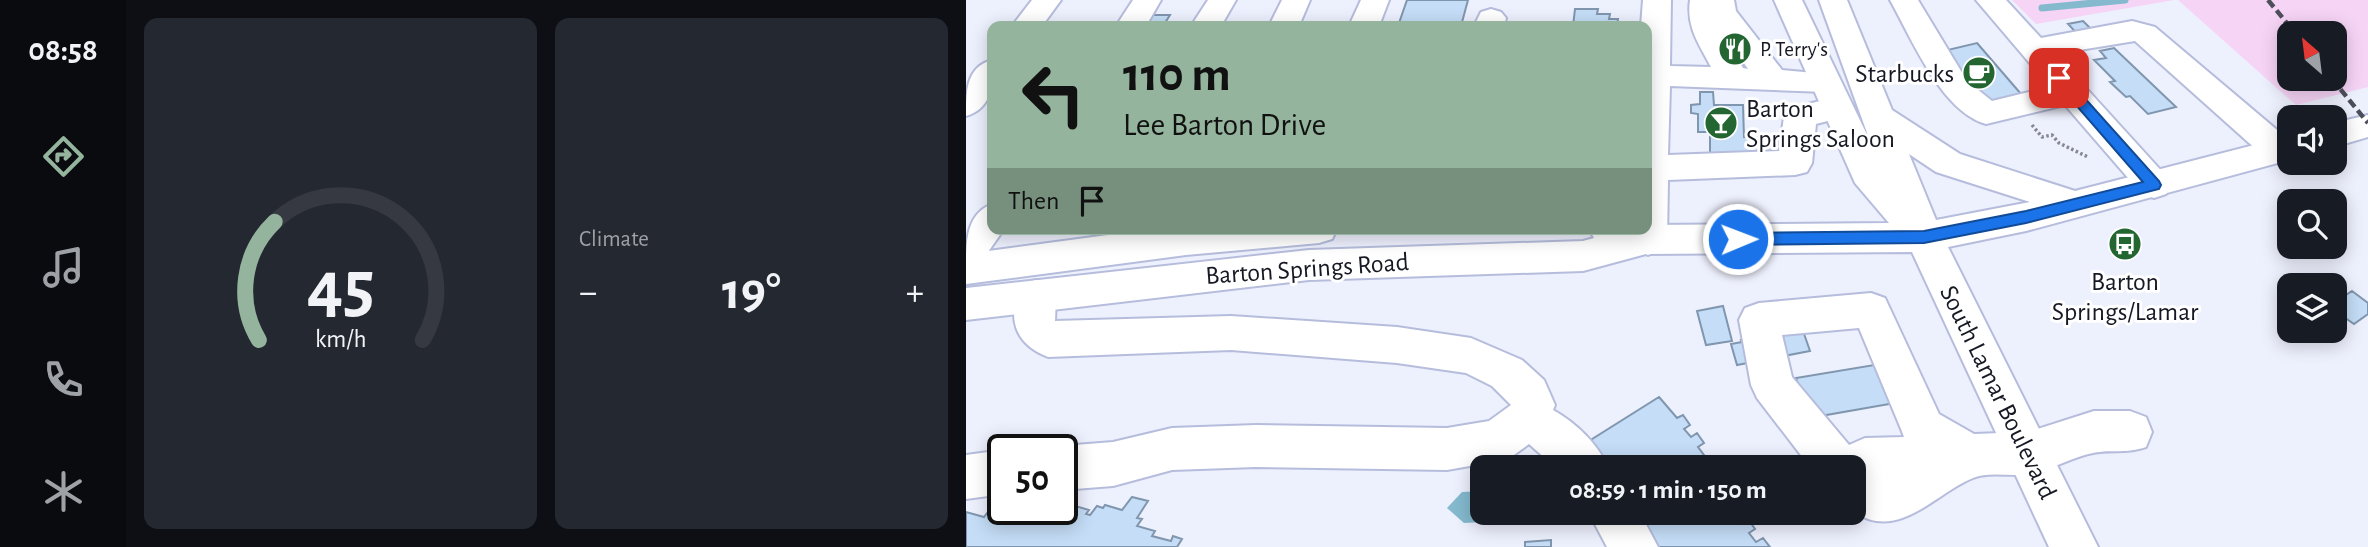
<!DOCTYPE html>
<html lang="en">
<head>
<meta charset="utf-8">
<style>
  body { margin:0; font-family:"Alegreya Sans",sans-serif; background:#242831; color:#f1f3f6; height:100vh; display:flex; flex-direction:column; font-size:26px; white-space:nowrap }
  * { box-sizing:border-box; margin:0 }
  p { font-size:23px; color:#9ea1a6 }
  .icon { flex:none; width:38px; height:38px; fill:none; stroke:currentColor; stroke-width:2; stroke-linecap:round; stroke-linejoin:round }
  .map { position:relative; flex:1; overflow:hidden }
  .panel { display:flex; flex-direction:column; gap:18px; padding:18px; background:#0d0f14; width:840px }
  .panel>* { flex:none }
  .banner { position:absolute; left:21px; top:21px; width:665px; height:214px; border-radius:14px; box-shadow:0 4px 18px #0003; background:#94b49d; color:#111; overflow:hidden }
  .needle { width:46px; rotate:332deg }
  .fabs { position:absolute; left:1311px; top:21px; display:grid; gap:14px }
  .fabs a { display:grid; place-items:center; width:70px; height:70px; border-radius:14px; background:#171b24; box-shadow:0 4px 18px #0003; font-size:35px }
  .speed { position:absolute; left:21px; top:434px; display:flex; gap:14px; font-size:35px; font-weight:700; text-align:center }
  .speed>* { display:grid; place-content:center; width:91px; height:91px; border-radius:50%; background:#171b24; box-shadow:0 4px 18px #0003; line-height:1 }
  .speed .limit { border:4px solid #111; border-radius:10px; background:#fff; color:#111 }
  .pin { position:absolute; display:grid; place-items:center; width:60px; height:60px; color:#fff; margin:-30px; border-radius:14px; box-shadow:0 4px 10px #0006 }
  .me { position:absolute; width:77px; margin:-38px; rotate:89deg; stroke-linejoin:round; filter:drop-shadow(0 0 5px #0008) }
  .turn { display:flex; align-items:center; gap:24px; height:147px; padding:0 21px; font-size:32px }
  .turn .icon { width:91px; height:91px; stroke-width:2.5 }
  .turn b { display:block; font-size:49px; line-height:60px }
  .then { display:flex; align-items:center; height:66px; padding:0 21px; background:#0003; gap:14px; font-size:26px }
  .big { font-size:52px; font-weight:700; line-height:1.1 }
  .panel .card { flex:1; display:flex; flex-direction:column; justify-content:center; gap:10px; min-width:0; padding:0 24px; border-radius:14px; background:#242831 }
  .panel .dial { align-items:center; gap:0 }
  .dial svg { height:182px; overflow:visible; fill:none; stroke:#363941; stroke-width:7; stroke-linecap:round; text-anchor:middle }
  .dial text { fill:#f1f3f6; stroke:none }
  .heat { display:flex; justify-content:space-between; align-items:center; font-size:38px; direction:ltr }
  .panel .tiles { flex:1; display:grid; gap:18px; grid-template-columns:repeat(2,1fr) }
  .trip { position:absolute; left:504px; top:455px; width:396px; height:70px; border-radius:14px; background:#171b24; box-shadow:0 4px 18px #0003; font-weight:700; line-height:70px; text-align:center }
  main { display:flex; flex:1; min-height:0 }
  .menu { display:flex; flex-direction:column; width:126px; justify-content:space-around; align-items:center; background:#090b0e; color:#9ea1a6 }
  .menu .icon { width:49px; height:49px }
  .menu .current { color:#94b49d }
  .menu b { font-size:32px; color:#f1f3f6 }
  .map>svg:first-child { display:block }
</style>
</head>
<body>
<main>
<nav class="menu">
<b>08:58</b>
<svg class="icon current" aria-label="directions" viewBox="0 0 24 24"><path d="M12 3l9 9-9 9-9-9zM9 14v-3h6M13 9l2 2-2 2"/></svg>
<svg class="icon" aria-label="music" viewBox="0 0 24 24"><path d="M9 18V5l10-2v13"/><circle cx="6" cy="18" r="3"/><circle cx="16" cy="16" r="3"/></svg>
<svg class="icon" aria-label="phone" viewBox="0 0 24 24"><path d="M5 4h4l2 5-3 2q2 4 5 5l2-3 5 2v4C11 20 4 13 5 4z"/></svg>
<svg class="icon" aria-label="climate" viewBox="0 0 24 24"><path d="M12 3v18M4 7l16 10M4 17L20 7"/></svg>
</nav>
<section class="panel">
<div class="tiles">
<div class="card dial"><svg viewBox="0 0 100 80">
<path d="M14 69A42 42 0 1 1 86 69"/>
<path d="M14 69A42 42 0 0 1 21 17" stroke="#94b49d"/>
<text x="50" y="56" font-size="32" font-weight="700">45</text>
<text x="50" y="72" font-size="11">km/h</text>
</svg></div>
<div class="card"><p>Climate</p>
<div class="heat"><a>−</a><b class="big">19°</b><a>+</a></div>
</div>
</div>
</section>
<div class="map">
<svg width="1402" height="547" viewBox="0 0 1402 547">
  <rect width="100%" height="100%" fill="#edf0fd"/>
  <!-- green -->
  <path fill="#f6d4f6" fill-rule="evenodd" d="M1046,0H1208L1070,24Z
    M1212,0H1402V87L1330,105ZM1323,33H1368V79H1323Z"/>
  <!-- water -->
  <path fill="#84b9ce" d="M516,491V513H556V520L498,523L481,508L496,492Z"/>
  <g fill="none" stroke-linecap="round" stroke-linejoin="round">
    <!-- stream -->
    <path stroke="#84b9ce" stroke-width="7" d="M1076,8L1159,0"/>
  </g>
  <!-- building -->
  <path fill="#c5ddf7" stroke="#8096ae" stroke-width="2" d="M441,0H502L495,26H432Z
    M609,9H632L631,14H644L643,19H652L651,26H607Z
    M185,15H204L197,26H178Z
    M1117,21L1131,35L1115,38L1102,24Z
    M1011,43L1055,94L1015,103L973,52Z
    M1148,48L1210,107L1182,114L1164,96L1160,97L1144,82L1149,81L1128,60L1140,58L1134,51Z
    M734,92H747L748,105H777L778,137L814,138L816,154L748,160V153H744V132H732V114L725,113V105L734,104Z
    M1386,291L1402,303V314L1388,324L1368,310V303Z
    M757,306L766,341L740,345L731,311Z
    M836,328L844,351L771,365L765,344L776,342L775,340Z
    M914,364L929,403L843,418L830,378Z
    M693,397L711,418L717,415L724,425L718,429L725,437L731,433L738,443L732,447L747,467H641L623,441Z
    M166,497L182,501L171,518L176,519L171,526L189,531L186,536L205,541L207,536L216,539L211,547H0V512L18,517L24,509L31,511L37,504V509H49L71,517L77,509H96V502L123,510L120,514L124,515L131,506L137,508L139,505L156,510Z
    M671,513H777L779,515L772,521L775,524L782,519L789,529L783,533L790,542L797,538L804,547H684Z
    M585,540V547H559V542Z"/>
  <g fill="none" stroke-linecap="round" stroke-linejoin="round">
    <defs>
      <path id="minor" d="M66,0H95L76,26H46Z
        M167,0H195L180,26H150Z
        M242,0H270L255,26H225Z
        M316,0H344L333,26H303Z
        M395,0H423L413,26H383Z
        M677,0H705L704,66L745,67C733,44 720,27 724,0H768L770,11L816,70L870,75L875,82L870,89L859,92L704,86L702,155L813,151L818,117L822,109L870,97L881,100L886,108L881,116L850,124L846,163L841,172L829,175L702,180L701,240L695,250L682,255L669,250L663,240L664,229H681V26H675ZM757,33L782,69L777,68Z
        M924,0H952L1001,81L1026,101L1084,87L1010,0H1040L1075,38L1166,21L1189,27L1323,140V159L1313,162L1301,159L1169,41L1089,54L1200,176L1206,185L1200,194L1188,198L1176,194L1099,105L1020,124C975,111 946,39 924,0Z
        M525,9L535,12L540,18L538,26H508L515,12Z
        M26,60C27,83 27,108 0,116C0,92 0,67 26,60Z
        M26,204V229H38L13,265L0,269C0,242 0,214 26,204Z
        M70,280L84,285L90,296L89,321L265,316L431,327L505,338L556,360L578,380L589,405L587,410C610,423 631,443 642,467H589L563,444L548,455L532,461L481,470L290,467L206,470L147,486L96,490V450H87L96,446L147,442L206,428L290,425L481,428L523,421L545,405L526,386L500,373L431,363L265,350L82,357C48,344 40,316 56,285Z
        M905,293L919,298L973,414L1008,434L1062,432L1128,411H1164L1180,417L1186,432L1180,447C1160,454 1147,449 1127,453C1105,457 1084,471 1061,474C1044,477 1023,471 1007,478C969,493 932,543 887,511V467H844L791,398L785,385L773,320L779,308L793,303ZM893,328L935,429L938,437L899,438L883,445L826,377L816,335Z
        M37,450V494L0,499V455Z
        M623,513H674L692,547H641Z"/>
      <path id="major" d="M808,0H836L904,141L853,0H881L926,110L994,154L1109,191L1323,136V160L1060,231L982,247L1132,547H1083L946,252L680,254L617,271L343,280L0,320V288L343,250L617,241L628,238L623,229H681V225L923,223L889,183ZM943,154L970,172L1064,202L970,220Z
        M1402,115V137L1368,147V123Z
        M187,229H371L366,239L353,243L220,255L0,284V254Z"/>
    </defs>
    <!-- minor casing -->
    <use href="#minor" stroke="#b6bddc" stroke-width="4"/>
    <!-- major casing -->
    <use href="#major" stroke="#b6bddc" stroke-width="4"/>
    <!-- path -->
    <path stroke="#858793" stroke-width="3.5" stroke-dasharray="2.5 2.5" stroke-linecap="butt" d="M1066,125L1076,137L1086,135L1093,143L1122,157"/>
    <!-- minor -->
    <use href="#minor" fill="#fff" fill-rule="evenodd"/>
    <!-- major -->
    <use href="#major" fill="#fff" fill-rule="evenodd"/>
    <!-- rail -->
    <path stroke="#4d505b" stroke-width="4.5" stroke-dasharray="9 4.5" stroke-linecap="butt" d="M1302,0L1329,33
      M1366,79L1402,123"/>
  </g>
  <!-- route -->
  <path fill="#1a73e8" stroke="#114b97" stroke-width="2" d="M1093,74L1098,75L1193,181L1195,185L1193,189L1060,223L958,243L772,245L764,239L772,233L958,231L1060,211L1177,182L1089,81L1087,78Z"/>
  <!-- icons -->
  <defs>
    <symbol id="restaurant-disc" viewBox="-11 -11 22 22"><circle r="9.5" fill="#236631" stroke="#fff"/><path d="M-5-6h1v4h1v-4h1v4h1v-4h1v5L-1.5 .5V6h-2V.5L-5-1ZM5-6V6H3V1.5H1.5Q1.5-4 5-6Z" fill="#fff"/></symbol>
    <symbol id="cafe-disc" viewBox="-11 -11 22 22"><circle r="9.5" fill="#236631" stroke="#fff"/><path d="M-5.5-4.5H6V0H3Q3 3.5 0 3.5H-2.5Q-5.5 3.5-5.5 0ZM3-3.2v2h1.7v-2ZM-6 4.5H4V6H-6Z" fill="#fff"/></symbol>
    <symbol id="bar-disc" viewBox="-11 -11 22 22"><circle r="9.5" fill="#236631" stroke="#fff"/><path d="M-6-5H6L.8 .8V4.5H3.5V6h-7V4.5H-.8V.8Z" fill="#fff"/></symbol>
    <symbol id="bus-disc" viewBox="-11 -11 22 22"><circle r="9.5" fill="#236631" stroke="#fff"/><path d="M-5-6H5V4H4V6H2V4H-2V6H-4V4H-5ZM-3.5-4V0h7V-4ZM-3.5 1.2v1.5H-2V1.2ZM2 1.2v1.5H3.5V1.2Z" fill="#fff"/></symbol>
  </defs>
  <g fill-rule="evenodd">
    <use href="#restaurant-disc" x="750" y="30" width="38" height="38"/>
    <use href="#cafe-disc" x="994" y="54" width="38" height="38"/>
    <use href="#bar-disc" x="736" y="104" width="38" height="38"/>
    <use href="#bus-disc" x="1140" y="225" width="38" height="38"/>
  </g>
  <g text-anchor="middle" stroke-width="6" stroke-linejoin="round" paint-order="stroke">
    <!-- far-poi labels -->
    <g font-size="21" fill="#161823" stroke="#fff" text-anchor="start">
      <text x="794" y="56">P. Terry's</text>
    </g>
    <!-- poi labels -->
    <g font-size="26" fill="#161823" stroke="#fff" text-anchor="end">
      <text x="988" y="82">Starbucks</text>
      <text x="780" y="117" text-anchor="start">Barton<tspan x="780" dy="30">Springs Saloon</tspan></text>
      <text x="1159" y="290" text-anchor="middle">Barton<tspan x="1159" dy="30">Springs/Lamar</tspan></text>
    </g>
    <!-- street labels -->
    <g font-size="26" fill="#161823" stroke="#fff">
      <text transform="translate(341 268) rotate(-4)" y="9">Barton Springs Road</text>
      <text transform="translate(1033 392) rotate(64)" y="9">South Lamar Boulevard</text>
    </g>
  </g>
</svg>
<div class="fabs">
<a><svg class="needle" viewBox="-14 -14 28 28"><path d="M0-13l5 13h-10z" fill="#e53935"/><path d="M0 13l5-13h-10z" fill="#9ea1a6"/></svg></a>
<a><svg class="icon" aria-label="sound" viewBox="0 0 24 24"><path d="M4 9h4l5-4v14l-5-4H4zM17 9q2 3 0 6"/></svg></a>
<a><svg class="icon" aria-label="search" viewBox="0 0 24 24"><circle cx="10" cy="10" r="6"/><path d="M15 15l6 6"/></svg></a>
<a><svg class="icon" aria-label="layers" viewBox="0 0 24 24"><path d="M12 4l9 5-9 5-9-5zM3 14l9 5 9-5"/></svg></a>
</div>
<div class="speed"><div class="limit">50</div></div>
<div class="pin" style="left:1093px;top:78px;background:#d93025"><svg class="icon" aria-label="arrive" viewBox="0 0 24 24"><path d="M6 21V4h12l-3 4 3 4H6"/></svg></div>
<svg class="me" style="left:772px;top:239px" viewBox="-20 -20 40 40"><circle r="17" fill="#1a73e8" stroke="#fff" stroke-width="3"/><path d="M0-11L8 9 0 5-8 9z" fill="#fff"/></svg>
<div class="trip">08:59 · 1 min · 150 m</div>
<div class="banner">
<div class="turn"><svg class="icon" aria-label="left" viewBox="0 0 24 24"><path d="M17 20v-9H6M10 6l-5 5 5 5"/></svg><div><b>110 m</b>Lee Barton Drive</div></div>
<div class="then">Then<svg class="icon" aria-label="arrive" viewBox="0 0 24 24"><path d="M6 21V4h12l-3 4 3 4H6"/></svg></div>
</div>
</div>
</main>
</body>
</html>
